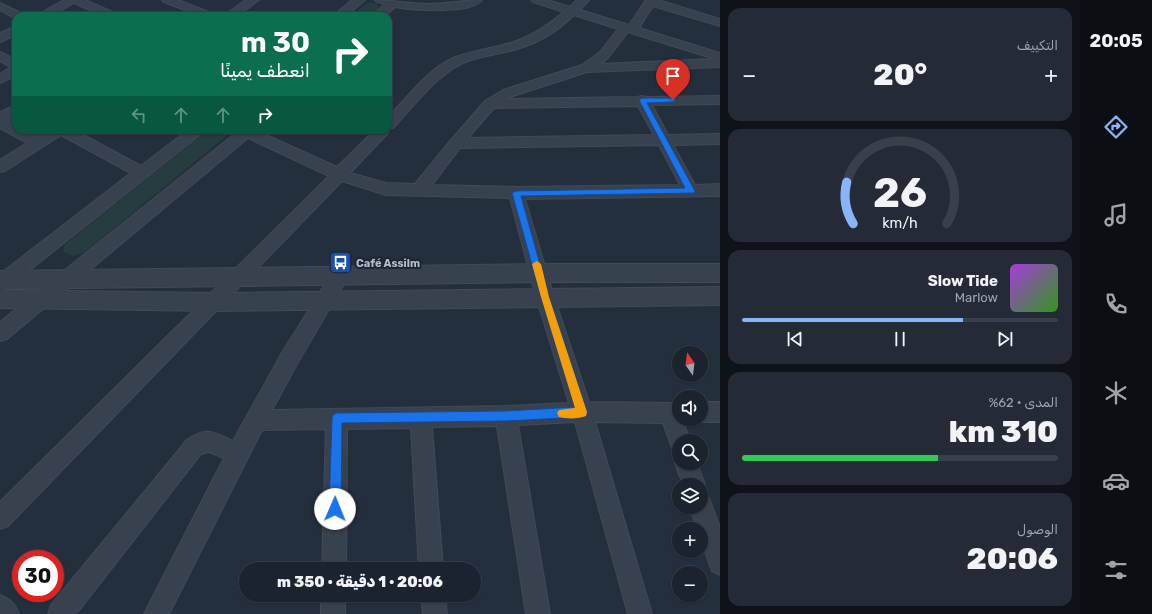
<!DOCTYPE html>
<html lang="ar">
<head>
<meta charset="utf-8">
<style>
  body { margin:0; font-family:Rubik,"Noto Sans Arabic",sans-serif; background:#242b36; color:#f1f3f6; direction:rtl; height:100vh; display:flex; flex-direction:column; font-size:15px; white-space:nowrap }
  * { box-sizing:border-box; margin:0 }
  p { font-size:13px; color:#a0a4aa }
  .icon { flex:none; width:22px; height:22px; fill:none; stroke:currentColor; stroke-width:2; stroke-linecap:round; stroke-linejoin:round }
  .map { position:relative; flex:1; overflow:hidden; direction:ltr }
  .sheet { display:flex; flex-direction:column; gap:8px; padding:8px; background:#0f1319; width:360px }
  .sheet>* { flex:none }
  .top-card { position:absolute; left:12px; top:12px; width:380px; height:122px; border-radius:12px; box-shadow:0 1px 3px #0004,0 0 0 1px #39404a; direction:rtl; background:#0b6e4f; color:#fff; overflow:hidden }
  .needle { width:26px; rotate:346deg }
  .buttons { position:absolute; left:672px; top:346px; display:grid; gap:8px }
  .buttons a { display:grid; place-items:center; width:36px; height:36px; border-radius:50%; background:#1b232e; box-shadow:0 1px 3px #0004,0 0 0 1px #39404a; font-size:20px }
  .speed { position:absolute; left:12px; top:550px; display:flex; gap:8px; font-size:20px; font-weight:700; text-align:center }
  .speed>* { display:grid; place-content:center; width:52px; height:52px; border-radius:50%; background:#1b232e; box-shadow:0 1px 3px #0004,0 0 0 1px #39404a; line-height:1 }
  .speed .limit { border:6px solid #d22; background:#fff; color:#111 }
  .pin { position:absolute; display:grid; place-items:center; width:34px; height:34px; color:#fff; margin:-41px -17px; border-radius:50% 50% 50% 0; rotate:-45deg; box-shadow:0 0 4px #0007 }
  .pin .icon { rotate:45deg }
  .me { position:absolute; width:44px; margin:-22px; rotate:1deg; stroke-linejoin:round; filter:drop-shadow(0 0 3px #0008) }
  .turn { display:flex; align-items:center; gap:14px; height:84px; padding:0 16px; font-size:18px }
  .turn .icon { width:52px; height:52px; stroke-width:2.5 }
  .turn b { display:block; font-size:28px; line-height:34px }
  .lanes { display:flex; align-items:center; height:38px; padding:0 16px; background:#0003; justify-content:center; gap:20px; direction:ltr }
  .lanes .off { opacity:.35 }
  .big { font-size:30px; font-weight:800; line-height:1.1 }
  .sheet .tile { flex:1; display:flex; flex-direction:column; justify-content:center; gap:6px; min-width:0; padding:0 14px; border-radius:12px; background:#242b36 }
  .sheet .dial { align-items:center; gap:0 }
  .dial svg { height:104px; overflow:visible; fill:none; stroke:#39404a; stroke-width:7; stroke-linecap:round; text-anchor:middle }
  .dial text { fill:#f1f3f6; stroke:none }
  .song { display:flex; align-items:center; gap:12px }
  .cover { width:48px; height:48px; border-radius:6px; background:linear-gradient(135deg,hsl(280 70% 55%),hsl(110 70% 35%)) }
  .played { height:4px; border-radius:2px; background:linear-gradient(90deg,#8ab4f8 70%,#39404a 70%) }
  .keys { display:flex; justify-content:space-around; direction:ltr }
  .heat { display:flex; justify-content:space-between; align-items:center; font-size:22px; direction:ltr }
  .charge { height:6px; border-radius:3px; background:linear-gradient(90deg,#34c759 62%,#39404a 0) }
  .trip { position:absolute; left:239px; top:562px; width:242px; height:40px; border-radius:20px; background:#1b232e; box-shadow:0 1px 3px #0004,0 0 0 1px #39404a; font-weight:800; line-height:40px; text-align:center; direction:rtl }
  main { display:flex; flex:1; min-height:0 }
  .menu { display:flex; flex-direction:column; width:72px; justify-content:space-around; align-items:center; background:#0b0e12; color:#a0a4aa }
  .menu .icon { width:28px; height:28px }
  .menu .on { color:#8ab4f8 }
  .menu b { font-size:18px; color:#f1f3f6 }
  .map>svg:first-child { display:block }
</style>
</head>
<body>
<main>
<nav class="menu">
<b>20:05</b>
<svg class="icon on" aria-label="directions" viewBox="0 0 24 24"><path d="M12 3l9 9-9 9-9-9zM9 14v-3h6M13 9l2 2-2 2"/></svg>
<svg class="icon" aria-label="music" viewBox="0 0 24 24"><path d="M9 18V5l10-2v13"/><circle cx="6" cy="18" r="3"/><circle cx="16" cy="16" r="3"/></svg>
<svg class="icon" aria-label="phone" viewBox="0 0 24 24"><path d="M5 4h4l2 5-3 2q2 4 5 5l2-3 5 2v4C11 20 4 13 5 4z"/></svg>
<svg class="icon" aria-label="climate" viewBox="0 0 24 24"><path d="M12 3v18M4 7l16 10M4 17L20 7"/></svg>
<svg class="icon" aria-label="car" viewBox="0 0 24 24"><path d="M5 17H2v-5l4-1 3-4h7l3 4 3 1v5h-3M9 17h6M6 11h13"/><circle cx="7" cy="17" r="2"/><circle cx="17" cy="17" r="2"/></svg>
<svg class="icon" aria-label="filters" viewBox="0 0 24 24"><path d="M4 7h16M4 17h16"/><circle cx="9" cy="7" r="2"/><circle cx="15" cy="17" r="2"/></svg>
</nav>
<section class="sheet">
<div class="tile"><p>التكييف</p>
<div class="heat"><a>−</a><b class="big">20°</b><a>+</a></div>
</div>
<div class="tile dial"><svg viewBox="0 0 100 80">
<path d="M14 69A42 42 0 1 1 86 69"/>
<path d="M14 69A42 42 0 0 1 9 37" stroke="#8ab4f8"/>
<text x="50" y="56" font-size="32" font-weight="700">26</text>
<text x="50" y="72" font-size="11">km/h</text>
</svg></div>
<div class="tile">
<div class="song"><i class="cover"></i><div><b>Slow Tide</b><p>Marlow</p></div></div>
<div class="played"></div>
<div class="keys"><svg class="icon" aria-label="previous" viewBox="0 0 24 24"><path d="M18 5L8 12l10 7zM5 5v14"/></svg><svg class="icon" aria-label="pause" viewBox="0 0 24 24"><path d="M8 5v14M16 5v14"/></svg><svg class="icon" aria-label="next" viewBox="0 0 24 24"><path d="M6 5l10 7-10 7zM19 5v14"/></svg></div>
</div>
<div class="tile"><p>المدى · 62%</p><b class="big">310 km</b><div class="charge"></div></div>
<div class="tile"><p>الوصول</p><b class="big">20:06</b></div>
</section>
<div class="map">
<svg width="720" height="614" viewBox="0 0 720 614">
  <rect width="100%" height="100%" fill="#242f3e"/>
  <!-- green -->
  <path fill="#263c3f" d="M368,3H375L378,5L379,8L370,16H349Z
    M208,130H227L225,137L85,252L73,256L64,252V246L69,241Z"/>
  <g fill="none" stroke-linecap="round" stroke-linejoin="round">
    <defs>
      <path id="minor" d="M64,0H85L117,14L119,16H103L74,3L51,16H37L39,14Z
        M162,0H178L214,14L216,16H200L164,2Z
        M246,0H259L237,16H223Z
        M352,0H365L346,16H333Z
        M375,0C393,0 411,4 429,4C446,4 464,0 482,0C470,15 413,10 395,7L385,16H372L385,4L377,2Z
        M531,0H548L570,7L577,0H589L580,10L629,25L646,0H658L720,19V26L653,6L639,28L720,53V67L587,72L513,96L507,99L637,97L642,96L647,97L720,96V104L652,105L668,135L720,134V144L673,145L695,185L720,184V196L525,199L554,297L589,402L679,403V419H687L683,421L690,441H679V452L672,448L663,423L595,422L652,614H628L575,422L518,425L550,614H526L497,426L432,427L443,569H419L411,428L347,429L346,569H322L326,429L262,430L169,614H144L224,458L209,452L201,454L76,614H48L51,605L187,440C206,426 214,432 233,441L283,351L334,270L340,268L346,270L349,275L297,364L272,410L506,406L569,403L536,297L510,198L386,195L342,181L8,526L0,529V502L329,176L248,138L7,339L0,341V322L237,132L236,130H255L337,167L375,130H388V117C408,97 427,70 453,58C470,51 489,49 506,44C528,39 547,26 564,12L533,2ZM574,15L618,29L600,52L582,65L503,90L485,101L451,140L415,184L386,183L350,173L388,133L389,129L393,128C412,108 436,76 461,64C478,56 496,55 514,50C536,44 558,31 574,15ZM628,32L715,59L600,64L608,58ZM638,106L654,135L468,138L494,108ZM659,145L680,185L516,187L432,185L460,148Z
        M0,3L23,14L25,16H16V19L0,10Z
        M16,26V35L0,42V33Z
        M0,52L16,60V75L0,83V74L11,67L0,61Z
        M16,105V115L7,120L16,125V130H25L37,137L48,130H74L141,166L188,130H204L202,133L6,289L0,291V274L131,173L61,135L5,171L0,172V160L27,143L0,128V112Z
        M701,402H720V422H701L694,419H701Z
        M678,455L679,463H697L705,485L702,493L701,485H683L675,463Z
        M701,495L709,498L720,528V575L712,571L701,541V529H697L690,507H701Z
        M0,595C10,599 15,604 19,614H0Z
        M321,595H345V614H321Z
        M421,595H445L447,614H423Z"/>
      <path id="tertiary" d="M539,264H720V282H539L0,289V271Z
        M720,287V305L215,311L0,308V290L215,293Z"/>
    </defs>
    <!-- minor casing -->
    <use href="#minor" stroke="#414a57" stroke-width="2"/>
    <!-- tertiary casing -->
    <use href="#tertiary" stroke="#414a57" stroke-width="2"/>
    <!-- minor -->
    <use href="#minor" fill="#38414e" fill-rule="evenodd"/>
    <!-- tertiary -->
    <use href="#tertiary" fill="#38414e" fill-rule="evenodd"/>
  </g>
  <!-- route -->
  <path fill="#1a73e8" stroke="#114b97" d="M642,98H673L677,100L673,102L647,103L695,191L694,193L521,196L549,297L587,412L586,416L582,417L506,421L342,423L341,509L339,513L335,515L331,513L329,509L332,418L333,415L337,413L506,411L575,407L541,297L512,193L516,191L685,188L639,100Z"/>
  <!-- slow -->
  <path fill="#f59e0b" d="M537,261L541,264L549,297L587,412L586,416C579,419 566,419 559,417L557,413L559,410L575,408L541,297L532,264Z"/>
  <!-- icons -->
  <defs>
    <symbol id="bus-square" viewBox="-11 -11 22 22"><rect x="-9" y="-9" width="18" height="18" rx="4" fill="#1a4fb4" stroke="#1d2633"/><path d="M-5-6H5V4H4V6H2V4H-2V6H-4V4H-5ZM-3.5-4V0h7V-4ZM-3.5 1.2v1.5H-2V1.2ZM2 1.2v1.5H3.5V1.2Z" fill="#fff"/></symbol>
  </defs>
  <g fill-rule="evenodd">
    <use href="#bus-square" x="328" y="250" width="25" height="25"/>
  </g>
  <g text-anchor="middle" stroke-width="4" stroke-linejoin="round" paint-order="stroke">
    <!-- poi labels -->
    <g font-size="11" font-weight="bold" fill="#b4bcc9" stroke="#1d2633" text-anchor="start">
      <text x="356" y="267">Café Assilm</text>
    </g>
  </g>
</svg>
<div class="buttons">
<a><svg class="needle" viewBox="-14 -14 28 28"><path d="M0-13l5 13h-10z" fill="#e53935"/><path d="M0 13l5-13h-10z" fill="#a0a4aa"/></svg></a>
<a><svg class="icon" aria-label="sound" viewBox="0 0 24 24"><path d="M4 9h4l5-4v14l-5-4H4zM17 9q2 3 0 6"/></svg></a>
<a><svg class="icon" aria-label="search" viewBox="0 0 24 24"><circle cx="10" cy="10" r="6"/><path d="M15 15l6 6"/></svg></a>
<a><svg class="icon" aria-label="layers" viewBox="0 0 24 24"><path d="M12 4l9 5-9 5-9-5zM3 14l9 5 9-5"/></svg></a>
<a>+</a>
<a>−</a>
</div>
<div class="speed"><div class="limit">30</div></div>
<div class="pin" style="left:673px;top:100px;background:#d93025"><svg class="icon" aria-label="arrive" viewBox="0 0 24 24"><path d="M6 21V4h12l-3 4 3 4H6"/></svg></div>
<svg class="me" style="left:335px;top:509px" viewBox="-20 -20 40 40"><circle r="19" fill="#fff"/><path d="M0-13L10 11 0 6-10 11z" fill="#1a73e8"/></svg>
<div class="trip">20:06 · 1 دقيقة · 350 m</div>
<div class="top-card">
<div class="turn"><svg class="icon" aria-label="right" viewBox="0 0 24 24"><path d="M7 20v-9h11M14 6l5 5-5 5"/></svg><div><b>30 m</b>انعطف يمينًا</div></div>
<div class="lanes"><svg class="icon off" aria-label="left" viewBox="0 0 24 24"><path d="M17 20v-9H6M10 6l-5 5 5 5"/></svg><svg class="icon off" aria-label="ahead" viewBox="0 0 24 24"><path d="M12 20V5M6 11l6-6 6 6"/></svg><svg class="icon off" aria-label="ahead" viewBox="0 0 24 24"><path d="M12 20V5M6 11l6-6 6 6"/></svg><svg class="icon" aria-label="right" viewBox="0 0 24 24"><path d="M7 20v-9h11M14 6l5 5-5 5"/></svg></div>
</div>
</div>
</main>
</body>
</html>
